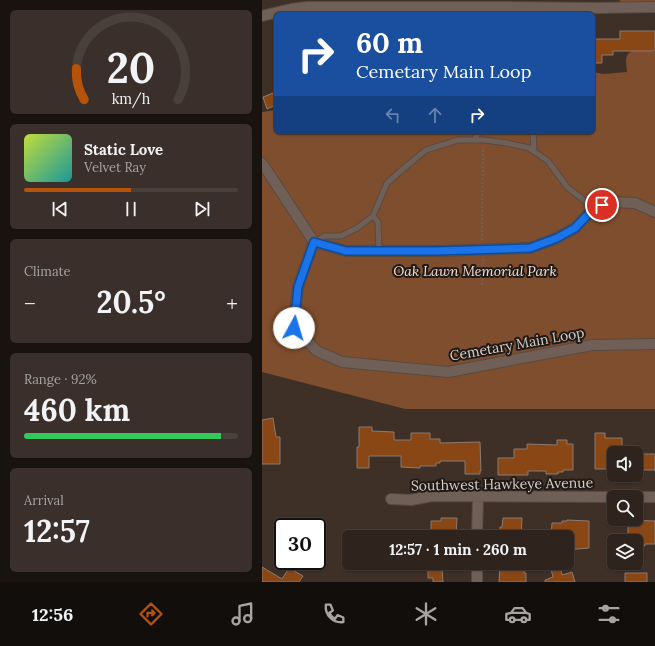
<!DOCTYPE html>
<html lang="en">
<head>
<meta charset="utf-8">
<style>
  body { margin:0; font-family:Lora,serif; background:#3a2f2a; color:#f1f3f6; height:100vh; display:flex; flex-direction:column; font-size:15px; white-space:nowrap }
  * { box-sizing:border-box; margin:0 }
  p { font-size:13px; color:#a7a4a4 }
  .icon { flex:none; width:22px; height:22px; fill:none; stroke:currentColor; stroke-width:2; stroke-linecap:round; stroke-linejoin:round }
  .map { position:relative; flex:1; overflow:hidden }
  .drawer { display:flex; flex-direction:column; gap:10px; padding:10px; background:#191310; width:262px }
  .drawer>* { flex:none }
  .top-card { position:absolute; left:12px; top:12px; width:321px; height:122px; border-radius:6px; box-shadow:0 1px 3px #0004,0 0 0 1px #49403b; background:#1a4fa0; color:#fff; overflow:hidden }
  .fabs { position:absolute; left:345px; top:446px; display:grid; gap:8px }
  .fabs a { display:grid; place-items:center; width:36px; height:36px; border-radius:6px; background:#2e231d; box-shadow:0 1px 3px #0004,0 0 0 1px #49403b; font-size:20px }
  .speed { position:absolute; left:12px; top:518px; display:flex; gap:8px; font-size:20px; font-weight:700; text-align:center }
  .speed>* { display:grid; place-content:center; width:52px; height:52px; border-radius:50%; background:#2e231d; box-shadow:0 1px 3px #0004,0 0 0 1px #49403b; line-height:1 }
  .speed .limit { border:2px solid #111; border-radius:6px; background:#fff; color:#111 }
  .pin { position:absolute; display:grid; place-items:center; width:34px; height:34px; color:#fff; margin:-17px; border:2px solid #fff; border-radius:50%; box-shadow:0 1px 4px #0007 }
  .me { position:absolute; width:44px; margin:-22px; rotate:6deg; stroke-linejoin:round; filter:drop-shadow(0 0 3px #0008) }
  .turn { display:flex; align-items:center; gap:14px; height:84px; padding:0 16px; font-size:18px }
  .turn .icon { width:52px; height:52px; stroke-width:2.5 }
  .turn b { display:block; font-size:28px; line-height:34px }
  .lanes { display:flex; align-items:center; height:38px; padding:0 16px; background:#0003; justify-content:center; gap:20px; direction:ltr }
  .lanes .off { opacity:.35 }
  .big { font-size:30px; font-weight:700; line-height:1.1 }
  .drawer .widget { flex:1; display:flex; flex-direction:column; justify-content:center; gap:6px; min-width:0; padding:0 14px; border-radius:6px; background:#3a2f2a }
  .drawer .dial { align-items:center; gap:0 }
  .dial svg { height:104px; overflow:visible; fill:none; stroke:#49403b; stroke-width:7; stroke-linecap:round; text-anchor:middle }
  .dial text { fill:#f1f3f6; stroke:none }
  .song { display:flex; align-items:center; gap:12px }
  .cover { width:48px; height:48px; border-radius:6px; background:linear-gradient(135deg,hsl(70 70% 55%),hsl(180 70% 35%)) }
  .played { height:4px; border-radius:2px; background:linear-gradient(90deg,#b45309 50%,#49403b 50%) }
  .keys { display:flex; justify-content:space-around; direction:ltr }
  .heat { display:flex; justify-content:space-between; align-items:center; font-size:22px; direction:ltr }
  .charge { height:6px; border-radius:3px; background:linear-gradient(90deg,#34c759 92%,#49403b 0) }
  .trip { position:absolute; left:80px; top:530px; width:232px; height:40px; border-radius:6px; background:#2e231d; box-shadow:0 1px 3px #0004,0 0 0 1px #49403b; font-weight:700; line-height:40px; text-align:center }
  .dock { display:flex; height:64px; justify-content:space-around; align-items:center; background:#120e0c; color:#a7a4a4 }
  .dock .icon { width:28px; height:28px }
  .dock .on { color:#b45309 }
  .dock b { font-size:18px; color:#f1f3f6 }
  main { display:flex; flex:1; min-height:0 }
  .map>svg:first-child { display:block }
</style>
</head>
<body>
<main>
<section class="drawer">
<div class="widget dial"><svg viewBox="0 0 100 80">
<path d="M14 69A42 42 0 1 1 86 69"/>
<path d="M14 69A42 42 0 0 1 8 45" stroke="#b45309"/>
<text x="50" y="56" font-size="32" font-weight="700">20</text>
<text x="50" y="72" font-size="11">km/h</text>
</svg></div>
<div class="widget">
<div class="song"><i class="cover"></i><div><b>Static Love</b><p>Velvet Ray</p></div></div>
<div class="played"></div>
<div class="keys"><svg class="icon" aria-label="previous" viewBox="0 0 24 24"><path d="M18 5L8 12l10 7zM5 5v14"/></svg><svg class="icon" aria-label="pause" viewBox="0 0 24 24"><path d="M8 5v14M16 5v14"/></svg><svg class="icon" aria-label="next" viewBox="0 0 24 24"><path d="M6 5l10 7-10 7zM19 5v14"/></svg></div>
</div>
<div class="widget"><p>Climate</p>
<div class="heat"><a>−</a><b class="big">20.5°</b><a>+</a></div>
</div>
<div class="widget"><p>Range · 92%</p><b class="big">460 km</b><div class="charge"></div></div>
<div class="widget"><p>Arrival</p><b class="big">12:57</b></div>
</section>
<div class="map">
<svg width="393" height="582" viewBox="0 0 393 582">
  <rect width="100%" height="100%" fill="#3e2f27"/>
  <!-- green -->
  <path fill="#7f4e2e" d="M357,0H393V7L360,3Z
    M163,8L167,14H113L116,9Z
    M187,9L248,10L276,14H179Z
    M375,49L393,52V409H143L0,372V112L14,110V132H331V72L341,74L365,72C364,60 361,53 375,49Z"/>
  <!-- building -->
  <path fill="#894716" stroke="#8c7b71" d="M358,31H393V51H351V55H340V63H331V39H358Z
    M14,92V105L5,109L1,97Z
    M11,418L14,437H18V464H0V420Z
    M97,427H110V431L132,432V440H149V433H168V439H178V443L218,442L219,471H218V474H203V461H178V463H174V466H158V468L139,467V456H107V468H95V447H97Z
    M333,433H343V438H360V453H352V469H333Z
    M295,440H305V444H311V470H301V472H296V474H284V471H266V475H236V458H252V449H265V444L295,445Z
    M380,454H393V470H380Z
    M179,518H195L194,537H169V521H179Z
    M241,518H260L259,537H238V527H240Z
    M305,520L327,521V548L305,550V537H289L290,523H300V521H305Z
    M366,520L393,521V544H383V546H374V541H366Z
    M238,566H262V573H264V582H237Z
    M298,566L300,575L310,572L313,582H283V580L291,577L289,569Z
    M0,567L20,579L27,568L41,576L37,582H0Z
    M166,569H180L181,582H171V578H166Z
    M363,573H385V582H363Z"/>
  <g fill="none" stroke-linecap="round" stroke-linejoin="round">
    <defs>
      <path id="lane" d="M271,132L272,151
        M212,140L217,132
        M111,216L116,222L117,251
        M54,241L63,236H79L95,228L111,216L125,183L141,169L164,150L196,140H222L245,143L267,148L286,161L305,187L332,208"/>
      <path id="street" d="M0,16L29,9L45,7H244L334,8L393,7
        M0,163L52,242L84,251H175L268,248L295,238L313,228L332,208L349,202L373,203L393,212
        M52,242L36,287L32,328L55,351L80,362L186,372L330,345L393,344
        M374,497H393
        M129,499L149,500L170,496L352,497
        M215,537L216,497
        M215,582V563"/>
    </defs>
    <!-- lane casing -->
    <use href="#lane" stroke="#564b43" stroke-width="7"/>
    <!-- street casing -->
    <use href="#street" stroke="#564b43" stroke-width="12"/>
    <!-- path -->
    <path stroke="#6d6058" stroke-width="2" stroke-dasharray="2 2" stroke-linecap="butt" d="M220,240L221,147
      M220,285L221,259"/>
    <!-- lane -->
    <use href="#lane" stroke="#705f56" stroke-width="5"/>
    <!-- street -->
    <use href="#street" stroke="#705f56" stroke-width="10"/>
  </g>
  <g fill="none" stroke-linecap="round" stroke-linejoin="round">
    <defs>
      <path id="route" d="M32,328L36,287L52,242L84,251H175L268,248L295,238L313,228L332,208L340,205"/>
    </defs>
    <!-- route casing -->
    <use href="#route" stroke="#114b97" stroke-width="10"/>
    <!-- route -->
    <use href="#route" stroke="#1a73e8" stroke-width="7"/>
  </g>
  <g text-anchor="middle" stroke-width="4" stroke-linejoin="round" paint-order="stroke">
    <!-- park labels -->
    <g font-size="14" font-style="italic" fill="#f4e0d4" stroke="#201915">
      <text x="213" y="276">Oak Lawn Memorial Park</text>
    </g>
    <!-- street labels -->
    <g font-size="14" fill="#d8cfc9" stroke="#201915">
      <text transform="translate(255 344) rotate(-10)" y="5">Cemetary Main Loop</text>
      <text transform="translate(240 484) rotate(-1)" y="5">Southwest Hawkeye Avenue</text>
    </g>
  </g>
</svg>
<div class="fabs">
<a><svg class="icon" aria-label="sound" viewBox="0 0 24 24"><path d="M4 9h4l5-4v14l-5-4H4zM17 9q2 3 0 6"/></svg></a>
<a><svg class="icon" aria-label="search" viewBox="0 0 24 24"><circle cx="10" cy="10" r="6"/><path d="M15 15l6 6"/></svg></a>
<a><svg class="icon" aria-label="layers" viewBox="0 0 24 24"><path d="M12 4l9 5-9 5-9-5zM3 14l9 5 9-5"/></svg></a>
</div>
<div class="speed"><div class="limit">30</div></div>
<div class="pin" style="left:340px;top:205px;background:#d93025"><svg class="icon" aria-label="arrive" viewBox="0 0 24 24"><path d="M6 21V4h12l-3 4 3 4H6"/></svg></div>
<svg class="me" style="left:32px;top:328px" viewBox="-20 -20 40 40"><circle r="19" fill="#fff"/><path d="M0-13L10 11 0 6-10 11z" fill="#1a73e8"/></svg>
<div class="trip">12:57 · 1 min · 260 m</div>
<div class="top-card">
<div class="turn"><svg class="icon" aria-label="right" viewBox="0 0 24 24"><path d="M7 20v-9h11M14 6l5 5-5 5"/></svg><div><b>60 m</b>Cemetary Main Loop</div></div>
<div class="lanes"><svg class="icon off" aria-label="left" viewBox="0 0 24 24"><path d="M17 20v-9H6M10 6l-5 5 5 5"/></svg><svg class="icon off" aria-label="ahead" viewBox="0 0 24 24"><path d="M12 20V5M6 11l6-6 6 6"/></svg><svg class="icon" aria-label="right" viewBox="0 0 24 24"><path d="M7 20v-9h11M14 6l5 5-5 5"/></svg></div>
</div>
</div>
</main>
<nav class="dock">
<b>12:56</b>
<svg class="icon on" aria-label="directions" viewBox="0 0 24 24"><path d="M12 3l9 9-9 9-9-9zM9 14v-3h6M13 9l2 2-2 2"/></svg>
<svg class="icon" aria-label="music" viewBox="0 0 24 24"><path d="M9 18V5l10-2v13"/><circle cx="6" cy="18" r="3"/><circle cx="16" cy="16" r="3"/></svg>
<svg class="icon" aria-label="phone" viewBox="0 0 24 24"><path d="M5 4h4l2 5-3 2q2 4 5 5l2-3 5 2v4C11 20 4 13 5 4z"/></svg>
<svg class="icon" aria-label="climate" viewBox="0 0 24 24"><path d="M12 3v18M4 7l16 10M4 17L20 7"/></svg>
<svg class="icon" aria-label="car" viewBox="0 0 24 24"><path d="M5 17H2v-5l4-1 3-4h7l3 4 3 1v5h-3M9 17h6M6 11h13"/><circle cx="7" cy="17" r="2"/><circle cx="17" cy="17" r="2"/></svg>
<svg class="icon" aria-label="filters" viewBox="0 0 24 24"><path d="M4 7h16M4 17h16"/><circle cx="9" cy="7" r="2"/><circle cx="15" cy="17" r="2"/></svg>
</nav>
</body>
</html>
